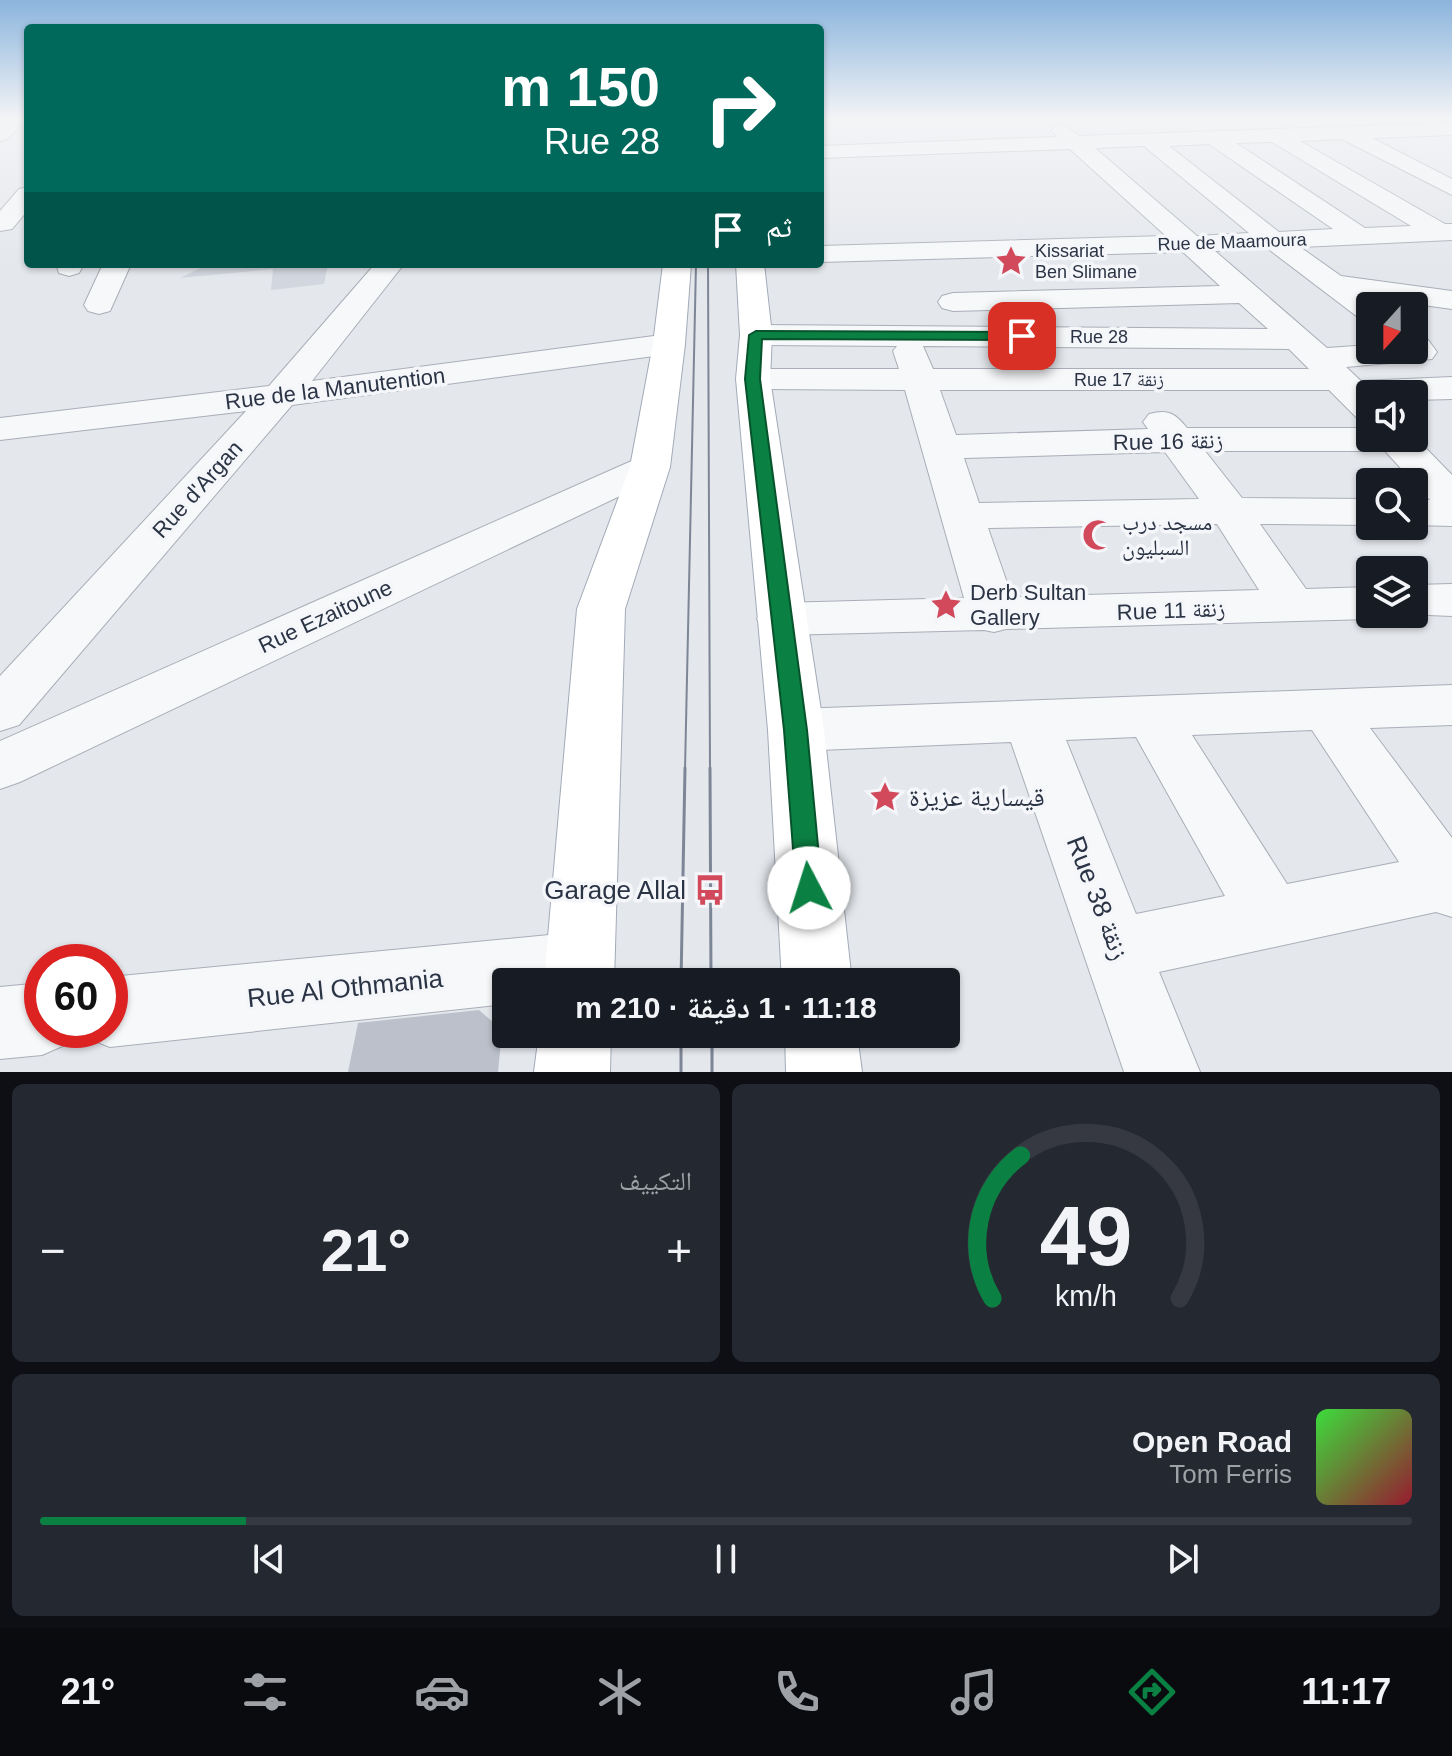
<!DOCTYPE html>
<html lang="ar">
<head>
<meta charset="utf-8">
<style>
  body { margin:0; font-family:Arial,"Noto Naskh Arabic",sans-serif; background:#242831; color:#f1f3f6; direction:rtl; height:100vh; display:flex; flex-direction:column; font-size:30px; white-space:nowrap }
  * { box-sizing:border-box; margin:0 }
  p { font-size:26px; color:#9ea1a6 }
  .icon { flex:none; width:44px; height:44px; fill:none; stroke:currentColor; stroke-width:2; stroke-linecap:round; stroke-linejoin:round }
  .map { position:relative; height:1072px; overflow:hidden; direction:ltr }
  .side { display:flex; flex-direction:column; gap:12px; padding:12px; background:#0d0f14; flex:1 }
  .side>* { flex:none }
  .hud { position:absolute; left:24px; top:24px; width:800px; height:244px; border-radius:8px; box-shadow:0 2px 6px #0004; direction:rtl; background:#00695c; color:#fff; overflow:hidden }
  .needle { width:52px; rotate:201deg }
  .controls { position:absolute; left:1356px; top:292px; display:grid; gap:16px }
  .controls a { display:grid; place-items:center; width:72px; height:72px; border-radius:8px; background:#171b24; box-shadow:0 2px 6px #0004; font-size:40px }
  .speed { position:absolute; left:24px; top:944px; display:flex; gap:16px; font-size:40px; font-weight:700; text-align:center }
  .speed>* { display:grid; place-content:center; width:104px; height:104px; border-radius:50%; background:#171b24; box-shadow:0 2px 6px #0004; line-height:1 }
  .speed .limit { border:12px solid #d22; background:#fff; color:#111 }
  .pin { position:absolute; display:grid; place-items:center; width:68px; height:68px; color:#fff; margin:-34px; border-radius:16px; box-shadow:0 4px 12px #0006 }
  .me { position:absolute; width:88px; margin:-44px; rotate:355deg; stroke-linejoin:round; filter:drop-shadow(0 0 6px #0008) }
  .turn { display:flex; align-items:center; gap:28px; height:168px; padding:0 32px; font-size:36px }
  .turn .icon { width:104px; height:104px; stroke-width:2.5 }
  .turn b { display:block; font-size:56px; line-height:68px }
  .then { display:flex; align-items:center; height:76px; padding:0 32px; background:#0003; gap:16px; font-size:30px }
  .big { font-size:60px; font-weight:800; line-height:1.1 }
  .side .card { flex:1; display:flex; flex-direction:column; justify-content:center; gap:12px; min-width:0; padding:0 28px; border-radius:12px; background:#242831 }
  .side .dial { align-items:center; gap:0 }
  .dial svg { height:208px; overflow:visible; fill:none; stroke:#363941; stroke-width:7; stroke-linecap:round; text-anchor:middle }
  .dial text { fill:#f1f3f6; stroke:none }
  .song { display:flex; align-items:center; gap:24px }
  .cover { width:96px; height:96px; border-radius:12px; background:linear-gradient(135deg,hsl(120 70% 55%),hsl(350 70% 35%)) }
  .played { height:8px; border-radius:4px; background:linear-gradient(90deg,#0b8043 15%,#363941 15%) }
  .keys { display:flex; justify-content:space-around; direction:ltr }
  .heat { display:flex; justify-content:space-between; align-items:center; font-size:44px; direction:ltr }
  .side .tiles { flex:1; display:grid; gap:12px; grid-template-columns:1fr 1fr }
  .card:last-child { grid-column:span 2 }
  .trip { position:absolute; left:492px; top:968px; width:468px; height:80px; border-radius:8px; background:#171b24; box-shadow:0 2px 6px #0004; font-weight:800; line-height:80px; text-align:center; direction:rtl }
  .tabs { display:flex; height:128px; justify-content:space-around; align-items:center; background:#090b0e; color:#9ea1a6 }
  .tabs .icon { width:56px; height:56px }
  .tabs .selected { color:#0b8043 }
  .tabs b { font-size:36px; color:#f1f3f6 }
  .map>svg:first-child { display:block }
</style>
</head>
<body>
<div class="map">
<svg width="1452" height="1072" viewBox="0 0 1452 1072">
  <rect width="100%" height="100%" fill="#e4e7ec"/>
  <!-- built -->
  <path fill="#d2d6de" d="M209,264H328L324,284L271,290L273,269L180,278Z"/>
  <!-- building -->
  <path fill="#bbc0ca" d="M479,1010L502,1030L498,1072H348L358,1023Z"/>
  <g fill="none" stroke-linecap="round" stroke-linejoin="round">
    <defs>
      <path id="minor" d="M5,119H27L7,139L0,141V124Z
        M1452,123V135L1372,138L1452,179V195L1342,139L1300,141L1445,224H1452V240L1300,247L1341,276L1452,291V309L1372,298L1382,306H1370V320L1359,318L1267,248L1215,251L1327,348L1370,345V350H1414V334L1426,337L1437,352L1432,359L1346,367L1361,381L1452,377V399L1414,400V394H1370V421L1357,418L1329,390H940L956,435L1148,429L1143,422L1149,414C1168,409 1175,413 1187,428H1370V438L1414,436L1452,475V526L1414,525V499L1430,500L1385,451H1205L1242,498L1370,499V525L1260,524L1306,589L1370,587V614H1387L1370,619L1006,629L994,632L984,630L781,635L764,631L757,619L764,607L781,603L964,598L905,390L753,389L741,386L736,379L741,372L753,369H899L893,351L897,346L756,345L745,342L740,335L745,328L756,325L1268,329L1239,303L953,311L942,308L938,302L942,296L953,293L1220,286L1183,252L820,262V246L1166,236L1070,149L820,158V146L1057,137L1051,130L1061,124L1080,136ZM1272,142L1411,226L1365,228L1236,143ZM1209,144L1333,229L1279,232L1169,146ZM1144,146L1249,233L1197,236L1095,148ZM923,346L1289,349L1309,369H933ZM1165,452L1199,499L979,503L964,458ZM1217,524L1259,590L1012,597L988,528Z
        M28,187V210L12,229L0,231V211L19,189Z
        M56,264H84L79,273L69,276L59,273Z
        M103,264H131L110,311L99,314L88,311L84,305Z
        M375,264H404L312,381L669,334L681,337L685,344L681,351L669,354L292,405L19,725L0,731V676L246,411L0,440V418L269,386Z
        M650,455L664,459L670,467L664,475L20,782L0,789V741L636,459Z
        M1452,584V616L1404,614H1414V585Z
        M1452,685V725L1370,728L1452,838V917L1436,912L1159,972L1200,1072H1124L1011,742L796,751L776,745L768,730L776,715L796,709ZM1312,730L1399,862L1287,884L1192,735ZM1136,737L1225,896L1136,914L1066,740Z
        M580,932L604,941L614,964L607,982H506V1004L110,1047L85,1037L82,1030H110V977Z
        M42,983V1030H73L67,1044L42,1055L0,1059V987Z"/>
      <path id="major" d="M663,264H691L685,344L670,467L625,609L614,982H544L577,609L630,467L653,344Z
        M736,264H764L772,335L770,379L824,730L852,982H782L768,730L736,379L740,335Z
        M539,1034H611L610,1072H534Z
        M785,1034H857L862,1072H786Z"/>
    </defs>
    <!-- minor casing -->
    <use href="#minor" stroke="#a9aeb7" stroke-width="2"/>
    <!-- major casing -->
    <use href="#major" stroke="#a3abb8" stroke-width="2"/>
    <!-- minor -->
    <use href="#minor" fill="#f7f8fa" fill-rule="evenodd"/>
    <!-- major -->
    <use href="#major" fill="#fff" fill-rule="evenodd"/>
    <!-- tram-far1 -->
    <path stroke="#7d8696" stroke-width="2" d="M708,264L710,770
      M685,770L696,264"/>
    <!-- tram -->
    <path stroke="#7d8696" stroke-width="3" d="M710,768L711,982
      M681,982L685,768
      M681,1034V1072
      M712,1034V1072"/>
  </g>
  <!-- sky -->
  <linearGradient id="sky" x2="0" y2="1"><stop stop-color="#8bb4dd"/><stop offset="0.44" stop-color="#f3f4f6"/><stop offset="1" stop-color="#f3f4f6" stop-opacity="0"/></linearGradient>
  <rect width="1452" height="269" fill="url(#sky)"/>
  <!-- route -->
  <path fill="#0b8043" stroke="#07532c" stroke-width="2" d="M756,331L1022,332L1029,336L1022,340L762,339L760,379L807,730L822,888L818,896L809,899L800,896L796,888L784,730L745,379L749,335Z"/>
  <!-- icons -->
  <defs>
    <symbol id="sight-bare" viewBox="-9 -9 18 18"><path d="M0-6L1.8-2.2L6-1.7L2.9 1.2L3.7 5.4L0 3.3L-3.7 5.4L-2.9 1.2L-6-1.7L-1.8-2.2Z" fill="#d1495b" stroke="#f4f6f9" stroke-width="2.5" paint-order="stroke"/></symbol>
    <symbol id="mosque-bare" viewBox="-9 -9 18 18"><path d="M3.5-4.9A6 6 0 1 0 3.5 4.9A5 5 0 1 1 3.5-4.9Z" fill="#d1495b" stroke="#f4f6f9" stroke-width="2.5" paint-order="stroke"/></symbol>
    <symbol id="bus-bare" viewBox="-9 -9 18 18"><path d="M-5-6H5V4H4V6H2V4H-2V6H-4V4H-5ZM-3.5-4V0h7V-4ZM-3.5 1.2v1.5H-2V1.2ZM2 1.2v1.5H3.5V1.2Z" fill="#d1495b" stroke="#f4f6f9" stroke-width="2.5" paint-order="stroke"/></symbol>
  </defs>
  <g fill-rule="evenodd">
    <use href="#sight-bare" x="989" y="239" width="44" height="44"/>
    <use href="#mosque-bare" x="1076" y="513" width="44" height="44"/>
    <use href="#sight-bare" x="924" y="583" width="44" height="44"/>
    <use href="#sight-bare" x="863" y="775" width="44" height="44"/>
    <use href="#bus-bare" x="688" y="868" width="44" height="44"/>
  </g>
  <g text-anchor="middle" stroke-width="7" stroke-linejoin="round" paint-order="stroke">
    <!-- far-street labels -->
    <g font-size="18" fill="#2b3445" stroke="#f4f6f9">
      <text transform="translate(1232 242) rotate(-2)" y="6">Rue de Maamoura</text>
      <text x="1099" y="343">Rue 28</text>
      <text x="1119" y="386">Rue 17 زنقة</text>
    </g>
    <!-- far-poi labels -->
    <g font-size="18" fill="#2b3445" stroke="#f4f6f9" text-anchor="start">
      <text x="1035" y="257">Kissariat<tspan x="1035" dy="21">Ben Slimane</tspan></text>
    </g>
    <!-- street labels -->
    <g font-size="22" fill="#2b3445" stroke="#f4f6f9">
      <text transform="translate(335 388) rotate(-7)" y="8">Rue de la Manutention</text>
      <text transform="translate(1168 441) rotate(-1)" y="8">Rue 16 زنقة</text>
      <text transform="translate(197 489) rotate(-48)" y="8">Rue d'Argan</text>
      <text transform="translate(1171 610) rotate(-2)" y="8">Rue 11 زنقة</text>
      <text transform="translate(325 616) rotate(-25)" y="8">Rue Ezaitoune</text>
    </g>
    <!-- poi labels -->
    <g font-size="22" fill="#2b3445" stroke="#f4f6f9" text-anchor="start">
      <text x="1122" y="530">مسجد درب<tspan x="1122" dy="25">السبليون</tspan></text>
      <text x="970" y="600">Derb Sultan<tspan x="970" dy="25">Gallery</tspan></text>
    </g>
    <!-- near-poi labels -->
    <g font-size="26" fill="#2b3445" stroke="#f4f6f9" text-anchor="start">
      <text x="909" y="806">قيسارية عزيزة</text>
      <text x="686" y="899" text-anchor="end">Garage Allal</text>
    </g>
    <!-- near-street labels -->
    <g font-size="26" fill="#2b3445" stroke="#f4f6f9">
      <text transform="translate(1098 898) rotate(69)" y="9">Rue 38 زنقة</text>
      <text transform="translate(345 988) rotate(-6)" y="9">Rue Al Othmania</text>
    </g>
  </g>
</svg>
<div class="controls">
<a><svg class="needle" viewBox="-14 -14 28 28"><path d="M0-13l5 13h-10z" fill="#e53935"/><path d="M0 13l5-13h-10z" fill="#9ea1a6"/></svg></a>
<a><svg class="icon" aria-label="sound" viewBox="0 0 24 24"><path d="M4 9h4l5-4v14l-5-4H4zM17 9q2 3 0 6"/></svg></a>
<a><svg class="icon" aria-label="search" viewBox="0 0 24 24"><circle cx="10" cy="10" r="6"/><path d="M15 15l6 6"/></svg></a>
<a><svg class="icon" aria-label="layers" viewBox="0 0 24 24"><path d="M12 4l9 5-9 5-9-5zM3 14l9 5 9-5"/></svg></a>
</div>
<div class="speed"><div class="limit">60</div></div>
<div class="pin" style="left:1022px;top:336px;background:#d93025"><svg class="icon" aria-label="arrive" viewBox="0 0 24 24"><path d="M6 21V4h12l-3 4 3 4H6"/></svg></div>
<svg class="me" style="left:809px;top:888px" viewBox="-20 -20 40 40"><circle r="19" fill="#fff"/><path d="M0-13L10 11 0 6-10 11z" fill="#0b8043"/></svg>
<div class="trip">11:18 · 1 دقيقة · 210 m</div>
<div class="hud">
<div class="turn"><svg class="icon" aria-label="right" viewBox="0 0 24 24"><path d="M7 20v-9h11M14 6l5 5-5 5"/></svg><div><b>150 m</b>Rue 28</div></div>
<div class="then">ثم<svg class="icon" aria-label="arrive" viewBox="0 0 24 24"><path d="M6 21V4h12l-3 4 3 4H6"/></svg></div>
</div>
</div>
<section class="side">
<div class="tiles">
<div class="card dial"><svg viewBox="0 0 100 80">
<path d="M14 69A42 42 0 1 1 86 69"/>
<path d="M14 69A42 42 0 0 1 25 14" stroke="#0b8043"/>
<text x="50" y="56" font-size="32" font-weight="700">49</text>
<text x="50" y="72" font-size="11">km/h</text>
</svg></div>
<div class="card"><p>التكييف</p>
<div class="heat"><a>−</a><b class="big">21°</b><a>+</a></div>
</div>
<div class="card">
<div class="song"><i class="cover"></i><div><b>Open Road</b><p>Tom Ferris</p></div></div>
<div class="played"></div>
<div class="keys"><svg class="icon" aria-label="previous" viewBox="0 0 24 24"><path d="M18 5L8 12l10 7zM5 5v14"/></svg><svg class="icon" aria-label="pause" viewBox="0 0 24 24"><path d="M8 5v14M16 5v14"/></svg><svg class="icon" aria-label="next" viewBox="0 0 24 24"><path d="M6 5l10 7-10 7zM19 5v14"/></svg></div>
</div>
</div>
</section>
<nav class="tabs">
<b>11:17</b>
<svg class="icon selected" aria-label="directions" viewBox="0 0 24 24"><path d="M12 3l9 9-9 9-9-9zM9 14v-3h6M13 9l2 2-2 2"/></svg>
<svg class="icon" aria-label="music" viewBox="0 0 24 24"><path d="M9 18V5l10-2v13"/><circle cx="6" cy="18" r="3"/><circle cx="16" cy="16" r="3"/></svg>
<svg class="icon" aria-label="phone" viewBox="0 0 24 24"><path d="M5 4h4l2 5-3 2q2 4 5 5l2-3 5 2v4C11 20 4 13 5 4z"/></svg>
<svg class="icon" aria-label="climate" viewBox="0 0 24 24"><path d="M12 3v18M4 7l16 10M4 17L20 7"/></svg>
<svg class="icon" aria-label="car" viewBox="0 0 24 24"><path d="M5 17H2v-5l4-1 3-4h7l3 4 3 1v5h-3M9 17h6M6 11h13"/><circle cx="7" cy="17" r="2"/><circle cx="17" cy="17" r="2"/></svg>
<svg class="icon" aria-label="filters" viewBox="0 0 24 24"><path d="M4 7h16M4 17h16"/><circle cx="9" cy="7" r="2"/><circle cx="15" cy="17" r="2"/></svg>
<b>21°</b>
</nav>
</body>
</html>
